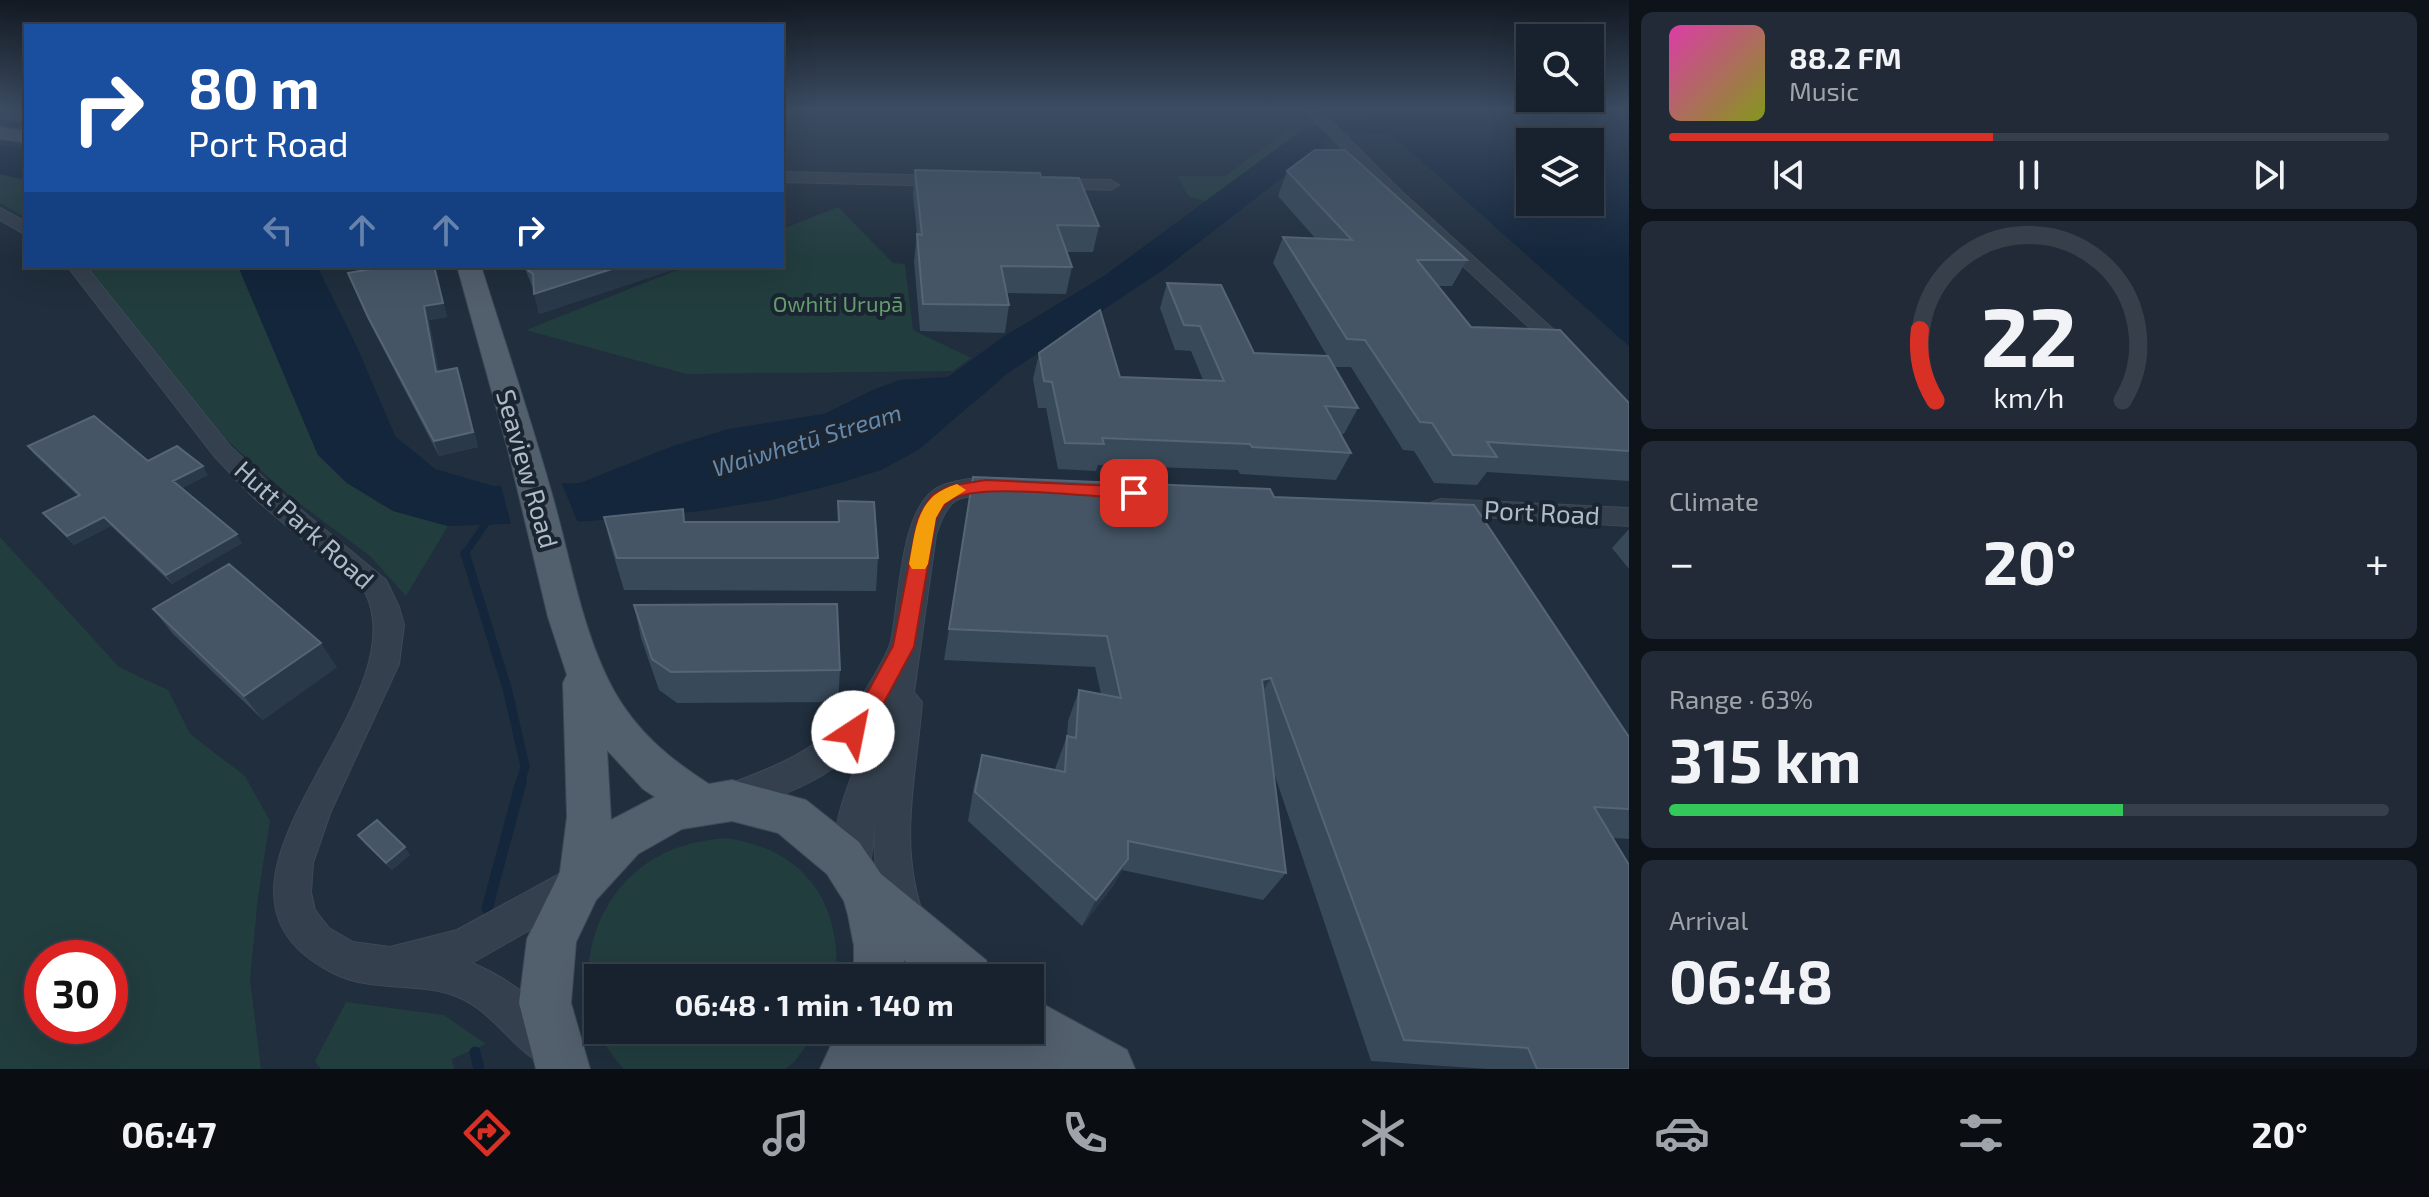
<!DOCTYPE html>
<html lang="en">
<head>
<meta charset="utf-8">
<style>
  body { margin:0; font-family:"Exo 2",sans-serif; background:#212a36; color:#f1f3f6; height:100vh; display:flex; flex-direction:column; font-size:30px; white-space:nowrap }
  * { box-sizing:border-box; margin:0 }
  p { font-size:26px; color:#9fa4aa }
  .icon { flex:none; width:44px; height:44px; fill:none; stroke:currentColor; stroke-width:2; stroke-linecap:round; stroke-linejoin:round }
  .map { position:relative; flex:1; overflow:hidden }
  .side { display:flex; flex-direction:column; gap:12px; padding:12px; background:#0d1319; width:800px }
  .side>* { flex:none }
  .top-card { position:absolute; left:24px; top:24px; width:760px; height:244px; border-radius:0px; box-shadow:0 8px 32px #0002,0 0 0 2px #363f4a; background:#1a4fa0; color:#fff; overflow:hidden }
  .tools { position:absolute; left:1516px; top:24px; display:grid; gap:16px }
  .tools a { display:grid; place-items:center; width:88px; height:88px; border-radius:0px; background:#18222e; box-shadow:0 8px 32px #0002,0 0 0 2px #363f4a; font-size:40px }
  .speed { position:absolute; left:24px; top:940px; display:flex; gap:16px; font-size:40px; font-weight:700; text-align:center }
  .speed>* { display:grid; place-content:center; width:104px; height:104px; border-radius:50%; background:#18222e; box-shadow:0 8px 32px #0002,0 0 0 2px #363f4a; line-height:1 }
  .speed .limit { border:12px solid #d22; background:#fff; color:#111 }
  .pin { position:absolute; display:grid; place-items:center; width:68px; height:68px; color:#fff; margin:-34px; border-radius:16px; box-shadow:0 4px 12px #0006 }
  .me { position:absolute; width:88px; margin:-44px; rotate:34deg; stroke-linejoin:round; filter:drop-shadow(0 0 6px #0008) }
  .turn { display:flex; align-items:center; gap:28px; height:168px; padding:0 32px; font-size:36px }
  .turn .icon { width:104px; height:104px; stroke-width:2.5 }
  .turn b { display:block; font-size:56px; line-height:68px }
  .lanes { display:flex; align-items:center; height:76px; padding:0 32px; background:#0003; justify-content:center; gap:40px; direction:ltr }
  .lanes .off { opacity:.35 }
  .big { font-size:60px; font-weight:700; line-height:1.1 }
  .side .card { flex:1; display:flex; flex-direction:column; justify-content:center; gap:12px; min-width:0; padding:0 28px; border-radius:12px; background:#212a36 }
  .side .dial { align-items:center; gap:0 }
  .dial svg { height:208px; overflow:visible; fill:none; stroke:#363f4a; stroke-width:7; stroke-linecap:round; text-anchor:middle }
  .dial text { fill:#f1f3f6; stroke:none }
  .song { display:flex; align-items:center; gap:24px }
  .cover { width:96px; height:96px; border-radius:12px; background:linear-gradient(135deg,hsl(320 70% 55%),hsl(70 70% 35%)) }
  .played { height:8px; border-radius:4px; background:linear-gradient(90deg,#d93025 45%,#363f4a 45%) }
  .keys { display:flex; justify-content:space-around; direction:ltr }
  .heat { display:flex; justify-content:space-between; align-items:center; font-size:44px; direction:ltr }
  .charge { height:12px; border-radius:6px; background:linear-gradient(90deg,#34c759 63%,#363f4a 0) }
  .trip { position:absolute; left:584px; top:964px; width:460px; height:80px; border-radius:0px; background:#18222e; box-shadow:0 8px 32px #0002,0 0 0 2px #363f4a; font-weight:700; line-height:80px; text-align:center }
  .tab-bar { display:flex; height:128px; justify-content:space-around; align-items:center; background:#0a0e12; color:#9fa4aa }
  .tab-bar .icon { width:56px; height:56px }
  .tab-bar .active { color:#d93025 }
  .tab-bar b { font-size:36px; color:#f1f3f6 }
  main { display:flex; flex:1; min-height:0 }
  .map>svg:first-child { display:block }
</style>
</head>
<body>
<main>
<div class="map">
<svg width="1629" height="1069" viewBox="0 0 1629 1069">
  <rect width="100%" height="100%" fill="#202e3d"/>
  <!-- green -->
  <path fill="#223d3e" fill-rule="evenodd" d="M1288,130L1299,132L1207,202L1188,196L1177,176H1225Z
    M0,174L26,180V218L0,203Z
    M838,207L893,263L905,264L913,330L971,358L953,371L686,374L526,330L687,266H782V229Z
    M85,266H238L318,455L347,483L393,511L448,526L406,596L370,556L292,498L223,437Z
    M0,537L119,667L168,690L190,734L245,776L270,821L258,897L250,979L261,1069H0ZM110,958V1026H42V958Z
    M726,838C803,849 842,901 836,978H598V1030H818L795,1061L785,1069H624C565,1008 581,901 655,858C677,845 701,840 726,838Z
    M346,1002L444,1015L486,1044L452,1059L454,1069H321L315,1061Z"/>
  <!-- water -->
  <path fill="#13263b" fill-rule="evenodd" d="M1365,109H1629V346L1392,135L1345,132L1320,141L1323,145L1313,154L1163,270L1008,373L918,450L881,470L836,484L771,500L701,511L589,521L448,526L393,511L347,483L318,455L238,266H317L357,347L395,436L435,469L493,486L580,483L673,446L729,429L824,414L875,389L900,380L948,377L1003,337L1104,276L1299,132L1335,120L1372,117ZM1530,142H1590V202H1530Z
    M0,145L26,149V180L0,174Z"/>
  <!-- pier -->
  <path fill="#202e3d" d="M560,479L579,525L512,528L500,482Z"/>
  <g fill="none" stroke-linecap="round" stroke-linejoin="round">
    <!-- stream-far2 -->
    <path stroke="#13263b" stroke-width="7" d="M464,555L491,516"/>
    <!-- stream-far1 -->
    <path stroke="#13263b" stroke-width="9" d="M465,553L507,688L525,766L520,784"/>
    <!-- stream -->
    <path stroke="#13263b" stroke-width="11" d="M487,909L521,782
      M475,1052L479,1069"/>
    <defs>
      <path id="minor" d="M1304,109H1319L1401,191L1576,350L1579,354L1576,358H1562L1389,197Z
        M782,172L950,176L958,181L950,186L782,182Z
        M1050,179L1111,180L1119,185L1111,190L1044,187V181Z
        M0,208L26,222V235L0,220Z
        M67,266H86L230,446L271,485L386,580L399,607L404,625L399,664L331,811L313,863L311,892L315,910L329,928L353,942L390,947L457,930L574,866L587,871L592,884L587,897L472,963C508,978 554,1010 569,1047L563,1061L549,1067C514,1053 495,1012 458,997C419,981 372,993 333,973C163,887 420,709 366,594L253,497L214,456Z
        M969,479L1015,481L1018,487L1015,493C972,505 954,477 936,535L914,692L922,702C916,779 897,845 925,920L919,933L906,939L893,933C874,888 871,845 878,797L870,868L865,880L852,885L839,880C822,839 852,774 869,735C834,779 779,797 728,815L716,811L711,800L716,789C767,770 817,753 852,710C862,698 888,654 891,641C899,603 900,514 934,490C944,483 958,481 969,479Z
        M1441,499L1629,508V526L1432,514L1428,508L1432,502Z"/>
      <path id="major" d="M0,127L26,131V143L0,139Z
        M457,266H481C506,346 533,425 555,505C572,567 583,634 614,691C637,732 671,760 709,784L732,780L806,800L859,842L881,874L986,960L993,978H927L904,960V978H854V946L848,915L844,901L827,874L778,833L732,821L682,829L638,854L596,900L576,942L571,1003L590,1069H536L519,1003L527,939L560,872L567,817L563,683L567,675L548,617L508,450ZM607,750L643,789L655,797L611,820Z
        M1030,997L1127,1050L1135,1069H820L838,1030H893L892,1033L906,1030H1030Z"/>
    </defs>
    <!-- minor casing -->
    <use href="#minor" stroke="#3d4956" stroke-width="2"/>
    <!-- major casing -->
    <use href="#major" stroke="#3d4956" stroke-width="2"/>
    <!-- minor -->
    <use href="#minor" fill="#34404d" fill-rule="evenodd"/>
    <!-- major -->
    <use href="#major" fill="#525f6d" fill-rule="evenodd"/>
  </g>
  <!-- wall -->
  <path fill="#384959" d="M0,109H26V123L0,119Z
    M915,170L1041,177L1099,226L1093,252H1066L1072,267L1066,294L1007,293L1009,305L1005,333L920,331L914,261L917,234L913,195Z
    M1287,171L1467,260L1452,286H1438L1471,327L1629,451V481L1487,472L1477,485L1434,483L1414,451L1403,450L1351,367H1334L1358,408L1344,434H1340L1351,453L1336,480L1240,474L1238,470L1098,465L1096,471L1058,469L1046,408H1038L1033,379L1039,353L1120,377L1203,380L1191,351L1175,350L1160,308L1167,283L1254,353L1327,356L1273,263L1283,237L1316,239L1278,196Z
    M389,266H434L447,317L429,320L439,372L462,382L478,447L439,456L374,331L348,273Z
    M524,266H684L539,314L534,291Z
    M28,446L148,461L208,475L182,488L242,543L172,584L111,526L74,545L43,513L78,496L34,454Z
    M973,477L1274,497L1629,737V839L1613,838L1629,1069H1487L1371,1061L1274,773L1286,873L1263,900L1122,870L1113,886L1082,926L968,821L974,785L982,755L1055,770L1056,766L1067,736L1068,721L1079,690L1101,694L1095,667L944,660Z
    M838,501L878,558L876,591L624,590L612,550L604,517L685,522H838Z
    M1629,529V569L1612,548Z
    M634,605L840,670L838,702L677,703L659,690L641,638Z
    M153,609L337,667L263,720L173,634Z
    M358,835L410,855L392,870L364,843Z"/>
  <!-- shaded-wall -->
  <path fill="#293949" d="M783,171L784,189L782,194V175Z
    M434,266L447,317L429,320L442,387L436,372L424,306Z
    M621,266H684L539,314L534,294Z
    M457,368L462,382L478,447L439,456L434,441Z
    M203,466L208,475L179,490L173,481Z
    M104,517L111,526L74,545L67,536Z
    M237,534L242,543L172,584L166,575Z
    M321,643L337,667L263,720L244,696Z
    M1271,678L1252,709L1262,680Z
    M405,847L410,855L392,870L386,863Z
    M1128,859L1113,886L1082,926L1096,900Z"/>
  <!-- building -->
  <path fill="#455565" stroke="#556575" stroke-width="2" d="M1315,150H1345L1467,260H1417L1471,327L1560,330L1629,403V451L1487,442L1497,457L1453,455L1432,423L1420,422L1365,340L1347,339L1283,237L1352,240L1287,171Z
    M915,170L1040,173L1041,177L1079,178L1099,226L1057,225L1072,267L1001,266L1009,305L923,304L917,234L922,235Z
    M389,266H434L443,303L424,306L436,372L457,368L473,432L434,441L368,317L348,273Z
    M526,266H621L534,294L533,274L528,270Z
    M1167,283L1221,285L1254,353L1328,356L1358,408L1325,406L1351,453L1252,447L1250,444L1102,438L1104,444L1065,443L1052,382L1044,381L1039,353L1100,310L1120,377L1224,381L1200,326L1184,325Z
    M94,416L148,461L177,446L203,466L173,481L237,534L166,575L104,517L67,536L43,513L80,495L28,446Z
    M973,477L1270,489L1274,497L1474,505L1629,737V809L1594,807L1629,865V1069H1537L1528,1048L1404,1040L1271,678L1262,680L1286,873L1128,841V859L1096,900L975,792L982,755L1065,772L1067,736L1076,738L1079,690L1121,698L1107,636L949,629Z
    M838,501L874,502L878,558H617L604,517L683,509L684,522H839Z
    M229,564L321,643L244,696L153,609Z
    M837,604L840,670L671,672L652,659L634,605Z
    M377,820L405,847L386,863L358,835Z"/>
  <!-- sky -->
  <linearGradient id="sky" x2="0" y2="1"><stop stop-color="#121922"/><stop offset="0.42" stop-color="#3c4c62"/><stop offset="1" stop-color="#3c4c62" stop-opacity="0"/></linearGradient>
  <rect width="1629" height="259" fill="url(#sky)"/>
  <!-- route -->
  <path fill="#d93025" stroke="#8d1f18" stroke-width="2" d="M986,480L1134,487L1143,493L1134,499C1096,497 988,484 957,497C946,501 942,508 936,518L914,647L874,721L860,739L853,742L845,739L841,732L859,708L893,646L918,518L932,495L949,486Z"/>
  <!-- slow -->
  <path fill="#f59e0b" d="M957,484L966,490L944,504L936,518L928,564L925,569H912L909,564C916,528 916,496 957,484Z"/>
  <g text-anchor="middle" stroke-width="8" stroke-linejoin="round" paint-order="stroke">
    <!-- far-park labels -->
    <g font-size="22" fill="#649c6d" stroke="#1a2531">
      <text x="838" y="312">Owhiti Urupā</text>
    </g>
    <!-- far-water labels -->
    <g font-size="24" font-style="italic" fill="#6588ab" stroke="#1a2531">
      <text transform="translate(807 441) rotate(-17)" y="8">Waiwhetū Stream</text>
    </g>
    <!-- street labels -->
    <g font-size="26" fill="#afbbc9" stroke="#1a2531">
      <text transform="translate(527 469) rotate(74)" y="9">Seaview Road</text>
      <text transform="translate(1542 513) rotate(3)" y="9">Port Road</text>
      <text transform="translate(304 525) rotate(42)" y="9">Hutt Park Road</text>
    </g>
  </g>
</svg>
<div class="tools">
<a><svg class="icon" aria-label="search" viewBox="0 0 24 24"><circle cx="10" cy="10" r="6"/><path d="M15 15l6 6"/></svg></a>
<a><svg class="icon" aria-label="layers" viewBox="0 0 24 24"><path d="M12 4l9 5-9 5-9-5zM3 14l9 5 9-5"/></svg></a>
</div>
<div class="speed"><div class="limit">30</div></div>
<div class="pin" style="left:1134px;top:493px;background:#d93025"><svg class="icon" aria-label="arrive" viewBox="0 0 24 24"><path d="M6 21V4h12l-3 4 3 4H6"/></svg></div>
<svg class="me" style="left:853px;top:732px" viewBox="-20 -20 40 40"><circle r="19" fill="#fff"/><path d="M0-13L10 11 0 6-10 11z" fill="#d93025"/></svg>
<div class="trip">06:48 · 1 min · 140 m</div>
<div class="top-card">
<div class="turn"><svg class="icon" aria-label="right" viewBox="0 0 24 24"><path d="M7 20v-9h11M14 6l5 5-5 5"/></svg><div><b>80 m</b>Port Road</div></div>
<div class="lanes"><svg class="icon off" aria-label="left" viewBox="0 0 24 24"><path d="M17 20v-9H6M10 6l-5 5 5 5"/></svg><svg class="icon off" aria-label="ahead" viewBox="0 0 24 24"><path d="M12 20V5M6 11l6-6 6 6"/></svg><svg class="icon off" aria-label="ahead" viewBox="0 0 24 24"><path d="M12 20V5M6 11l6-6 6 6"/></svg><svg class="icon" aria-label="right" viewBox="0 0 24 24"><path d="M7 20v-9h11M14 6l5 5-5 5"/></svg></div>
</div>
</div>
<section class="side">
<div class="card">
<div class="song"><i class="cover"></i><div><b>88.2 FM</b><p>Music</p></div></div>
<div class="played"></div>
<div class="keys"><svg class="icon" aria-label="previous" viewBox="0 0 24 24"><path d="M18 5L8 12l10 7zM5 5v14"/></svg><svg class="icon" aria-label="pause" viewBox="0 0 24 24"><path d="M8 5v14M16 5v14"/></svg><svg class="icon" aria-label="next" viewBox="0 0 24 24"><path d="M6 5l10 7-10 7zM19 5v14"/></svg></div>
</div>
<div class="card dial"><svg viewBox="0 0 100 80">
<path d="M14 69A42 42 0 1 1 86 69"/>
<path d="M14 69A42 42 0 0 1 8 42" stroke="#d93025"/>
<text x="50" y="56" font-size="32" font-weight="700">22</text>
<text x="50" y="72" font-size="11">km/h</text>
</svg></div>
<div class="card"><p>Climate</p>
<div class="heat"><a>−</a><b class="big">20°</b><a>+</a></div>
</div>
<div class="card"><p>Range · 63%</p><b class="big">315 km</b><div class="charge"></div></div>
<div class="card"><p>Arrival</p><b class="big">06:48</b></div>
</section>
</main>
<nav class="tab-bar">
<b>06:47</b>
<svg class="icon active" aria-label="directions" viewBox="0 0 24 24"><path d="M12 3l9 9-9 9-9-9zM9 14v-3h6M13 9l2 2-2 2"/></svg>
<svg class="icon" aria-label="music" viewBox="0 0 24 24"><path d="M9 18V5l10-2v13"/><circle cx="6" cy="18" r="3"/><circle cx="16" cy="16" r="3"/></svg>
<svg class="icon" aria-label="phone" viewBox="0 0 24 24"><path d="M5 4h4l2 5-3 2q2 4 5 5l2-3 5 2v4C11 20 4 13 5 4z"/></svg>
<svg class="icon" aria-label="climate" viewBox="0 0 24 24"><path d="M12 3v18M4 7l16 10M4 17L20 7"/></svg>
<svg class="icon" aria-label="car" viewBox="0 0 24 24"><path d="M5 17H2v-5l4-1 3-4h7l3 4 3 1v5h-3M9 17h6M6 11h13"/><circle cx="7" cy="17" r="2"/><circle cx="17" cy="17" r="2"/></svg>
<svg class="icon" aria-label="filters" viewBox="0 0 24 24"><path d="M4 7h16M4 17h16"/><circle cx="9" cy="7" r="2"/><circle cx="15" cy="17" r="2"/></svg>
<b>20°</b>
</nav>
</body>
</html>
